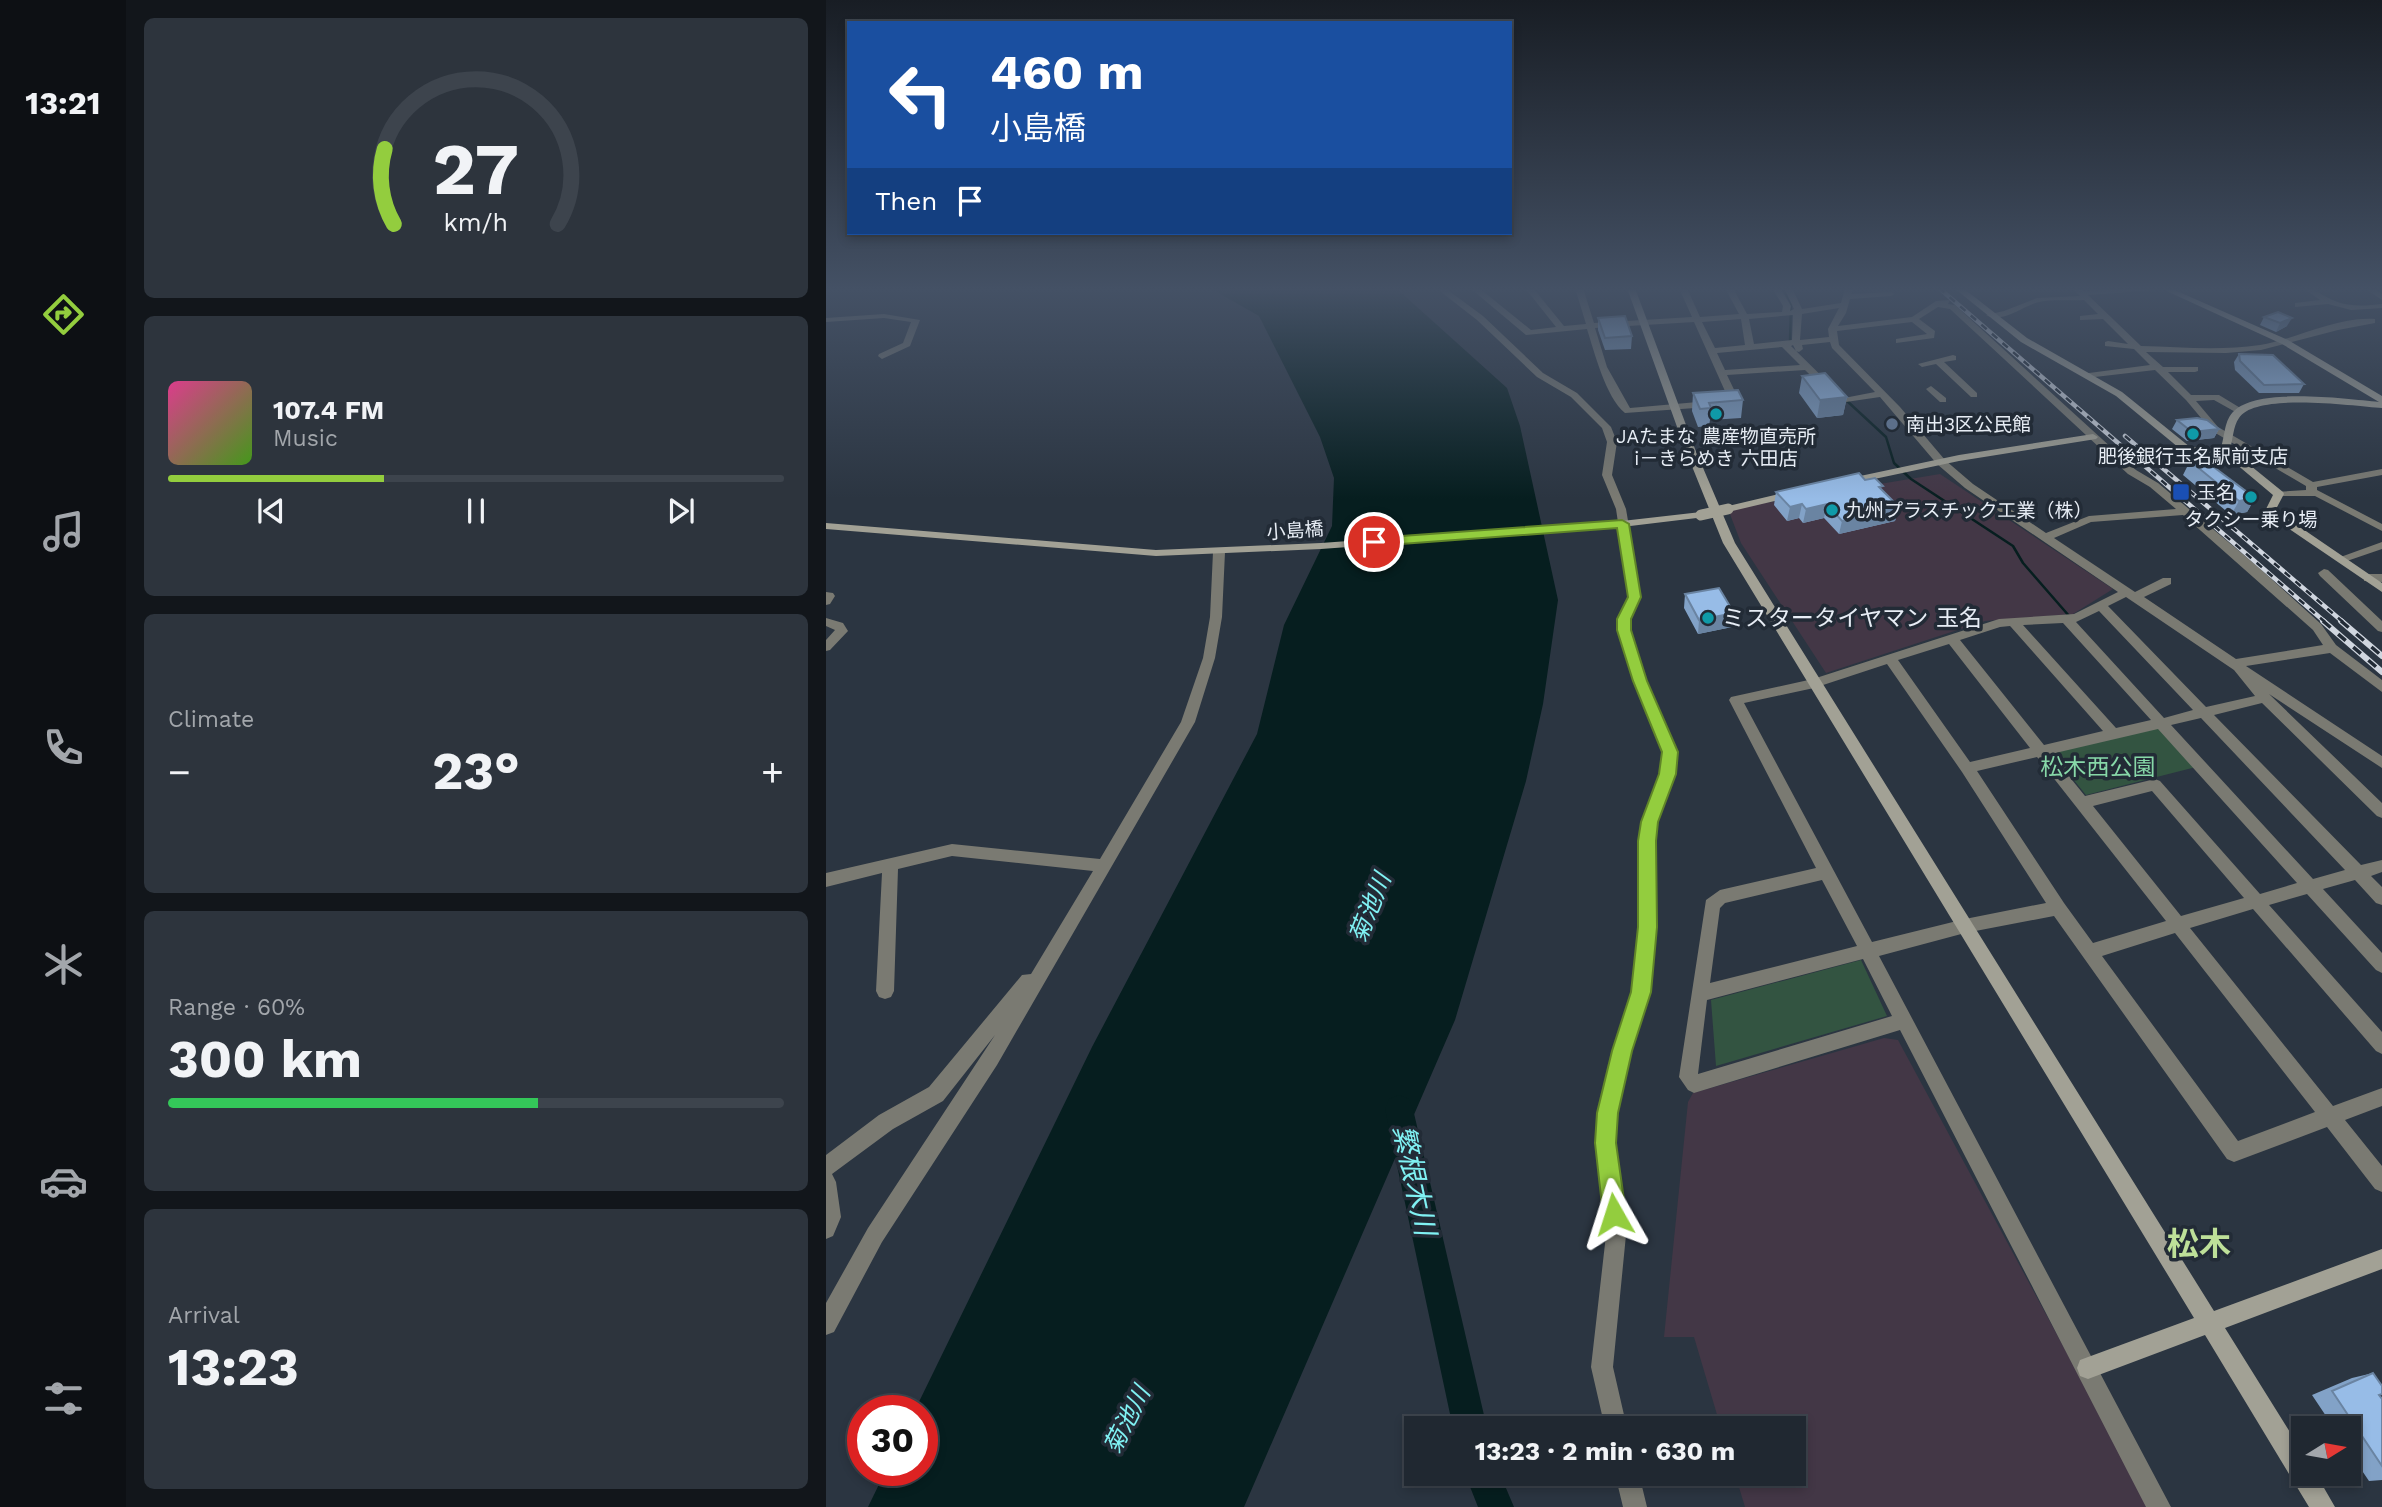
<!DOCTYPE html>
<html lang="en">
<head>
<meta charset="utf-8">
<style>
  body { margin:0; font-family:"Work Sans","Noto Sans JP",sans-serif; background:#2d343d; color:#f1f3f6; height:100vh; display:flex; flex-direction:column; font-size:26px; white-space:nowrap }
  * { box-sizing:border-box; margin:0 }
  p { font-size:23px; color:#a2a6ab }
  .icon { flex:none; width:38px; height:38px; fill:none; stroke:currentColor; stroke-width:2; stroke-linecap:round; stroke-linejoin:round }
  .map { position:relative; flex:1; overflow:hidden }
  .details { display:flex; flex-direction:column; gap:18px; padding:18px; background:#12161b; width:700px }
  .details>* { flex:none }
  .banner { position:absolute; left:21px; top:21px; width:665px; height:214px; border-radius:0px; box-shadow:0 4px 10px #0003,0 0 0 2px #3d444d; background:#1a4fa0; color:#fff; overflow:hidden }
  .needle { width:46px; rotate:79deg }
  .buttons { position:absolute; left:1465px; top:1416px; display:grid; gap:14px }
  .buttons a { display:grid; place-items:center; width:70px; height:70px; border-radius:0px; background:#202831; box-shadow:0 4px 10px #0003,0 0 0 2px #3d444d; font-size:35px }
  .speed { position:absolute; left:21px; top:1395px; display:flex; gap:14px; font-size:35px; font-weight:700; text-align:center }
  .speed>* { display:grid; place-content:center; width:91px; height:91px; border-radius:50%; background:#202831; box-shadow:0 4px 10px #0003,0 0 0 2px #3d444d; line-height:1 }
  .speed .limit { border:10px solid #d22; background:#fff; color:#111 }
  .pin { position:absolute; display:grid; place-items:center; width:60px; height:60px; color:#fff; margin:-30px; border:4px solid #fff; border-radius:50%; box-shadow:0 2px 7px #0007 }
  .me { position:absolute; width:77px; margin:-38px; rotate:354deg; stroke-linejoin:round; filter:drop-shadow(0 0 5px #0008) }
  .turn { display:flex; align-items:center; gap:24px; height:147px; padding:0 28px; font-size:32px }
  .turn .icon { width:91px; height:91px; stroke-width:2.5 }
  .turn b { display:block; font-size:49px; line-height:60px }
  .then { display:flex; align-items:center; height:66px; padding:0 28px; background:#0003; gap:14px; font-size:26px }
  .big { font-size:52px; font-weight:700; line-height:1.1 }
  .details .card { flex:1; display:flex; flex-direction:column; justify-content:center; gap:10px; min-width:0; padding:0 24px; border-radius:10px; background:#2d343d }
  .details .dial { align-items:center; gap:0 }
  .dial svg { height:182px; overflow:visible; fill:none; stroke:#3d444d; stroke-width:7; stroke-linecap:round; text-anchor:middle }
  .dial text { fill:#f1f3f6; stroke:none }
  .song { display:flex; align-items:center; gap:21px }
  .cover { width:84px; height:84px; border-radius:10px; background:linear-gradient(135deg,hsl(330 70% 55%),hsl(100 70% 35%)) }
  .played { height:7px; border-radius:4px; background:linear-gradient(90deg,#93cd3e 35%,#3d444d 35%) }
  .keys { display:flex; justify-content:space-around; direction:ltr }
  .heat { display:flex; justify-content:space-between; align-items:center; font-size:38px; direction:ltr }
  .charge { height:10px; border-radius:5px; background:linear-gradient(90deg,#34c759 60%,#3d444d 0) }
  .trip { position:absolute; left:578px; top:1416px; width:402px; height:70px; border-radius:0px; background:#202831; box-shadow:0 4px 10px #0003,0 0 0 2px #3d444d; font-weight:700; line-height:70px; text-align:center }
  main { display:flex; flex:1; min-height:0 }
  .dock { display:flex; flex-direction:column; width:126px; justify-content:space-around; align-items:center; background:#0d1014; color:#a2a6ab }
  .dock .icon { width:49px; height:49px }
  .dock .on { color:#93cd3e }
  .dock b { font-size:32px; color:#f1f3f6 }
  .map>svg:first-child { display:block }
</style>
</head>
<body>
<main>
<nav class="dock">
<b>13:21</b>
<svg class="icon on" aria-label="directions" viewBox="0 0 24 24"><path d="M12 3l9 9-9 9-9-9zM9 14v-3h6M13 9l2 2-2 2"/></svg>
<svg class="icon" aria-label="music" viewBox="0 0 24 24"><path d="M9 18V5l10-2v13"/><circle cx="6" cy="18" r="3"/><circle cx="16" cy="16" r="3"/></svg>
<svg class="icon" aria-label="phone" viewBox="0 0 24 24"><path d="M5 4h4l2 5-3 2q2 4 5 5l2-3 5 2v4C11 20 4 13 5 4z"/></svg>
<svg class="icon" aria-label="climate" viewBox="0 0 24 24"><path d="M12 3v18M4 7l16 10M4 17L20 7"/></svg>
<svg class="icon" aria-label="car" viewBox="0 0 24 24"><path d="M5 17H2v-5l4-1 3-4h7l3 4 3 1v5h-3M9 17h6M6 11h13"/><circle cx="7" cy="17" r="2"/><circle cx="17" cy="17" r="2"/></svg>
<svg class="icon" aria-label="filters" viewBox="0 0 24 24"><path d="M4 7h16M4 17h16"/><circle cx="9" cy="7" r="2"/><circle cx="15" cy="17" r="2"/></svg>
</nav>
<section class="details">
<div class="card dial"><svg viewBox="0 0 100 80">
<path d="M14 69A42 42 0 1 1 86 69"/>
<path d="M14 69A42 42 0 0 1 10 36" stroke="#93cd3e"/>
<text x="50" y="56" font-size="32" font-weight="700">27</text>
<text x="50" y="72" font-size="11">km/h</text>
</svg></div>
<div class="card">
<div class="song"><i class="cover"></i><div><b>107.4 FM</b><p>Music</p></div></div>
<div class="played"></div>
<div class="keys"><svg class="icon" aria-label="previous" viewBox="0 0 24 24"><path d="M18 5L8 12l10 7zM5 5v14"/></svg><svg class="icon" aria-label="pause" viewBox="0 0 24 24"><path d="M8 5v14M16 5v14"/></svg><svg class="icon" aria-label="next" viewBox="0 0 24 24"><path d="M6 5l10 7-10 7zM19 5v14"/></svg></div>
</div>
<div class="card"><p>Climate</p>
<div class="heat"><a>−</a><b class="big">23°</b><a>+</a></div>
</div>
<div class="card"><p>Range · 60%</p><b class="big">300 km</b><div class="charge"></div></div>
<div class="card"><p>Arrival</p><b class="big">13:23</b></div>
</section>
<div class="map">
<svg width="1556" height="1507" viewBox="0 0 1556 1507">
  <rect width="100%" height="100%" fill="#2b3541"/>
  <!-- industrial -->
  <path fill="#433746" d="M1114,474L1287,589L1247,614L1159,621L1000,673L915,543L902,509Z
    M1058,1038L1072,1040L1324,1507H919L909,1474H968V1428H895L868,1337H838L862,1102L867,1093Z"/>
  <!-- green -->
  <path fill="#335441" d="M1333,728L1370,767L1260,795L1226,753Z
    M1035,960L1061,1016L890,1066L885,1000Z"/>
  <!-- water -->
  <path fill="#061e1f" d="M384,288H570L681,388L694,426L732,600L717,704L700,781L629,1020L418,1507H42L60,1470H96V1410H89L266,1047L431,734L458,625L506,526L508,478L494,437L433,316Z"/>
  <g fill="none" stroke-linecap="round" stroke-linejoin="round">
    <!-- stream -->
    <path stroke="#061e1f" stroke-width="2.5" d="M956,288L965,302L964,342
      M1020,400L1060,437L1068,463L1085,479L1187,546L1197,563L1244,617"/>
    <!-- river -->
    <path fill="#061e1f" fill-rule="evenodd" d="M573,1095L583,1099L587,1109L661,1428H627L559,1109L563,1099Z
      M639,1474H674L688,1507H652Z"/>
    <!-- street -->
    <path fill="#7a7a72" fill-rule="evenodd" d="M610,288H619L657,316L717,373L751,393L785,427L791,442L786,475L800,509L815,597L804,619V630L821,681L851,752L848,774L830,822L829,840L830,927L824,992L805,1051L790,1113L789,1143L800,1235L787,1367L801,1428H779L765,1367L780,1235L769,1143L772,1113L787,1051L806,992L814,927L813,840L816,822L834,774L837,752L807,681L792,630V619L803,597L790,509L776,475L781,442L776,428L745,397L711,377L651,320Z
      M644,288H653L705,330L730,327L699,288H707L738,326L760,324L749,288H757L768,323L866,317L853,288H861L874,317L913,314L899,288H907L921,314L956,312L957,306L946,288H954L965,306L964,311L968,309L958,288H966L976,309L1015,303L1019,288H1027L1025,294L1065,292L1069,294L1065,296L1024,299L1020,313L1012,326L1086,317L1110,301L1124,300L1122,304L1129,305L1310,470L1332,483L1431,566L1495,624L1510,645L1556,680V692L1504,653L1420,666L1556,756V768L1443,694L1556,803V818L1551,816L1436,703L1388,715L1535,865L1556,860V872L1545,876L1556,887V905L1550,903L1529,880L1497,889L1556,953V973L1550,970L1481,894L1443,905L1556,1032V1054L1550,1051L1427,909L1364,928L1507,1106L1556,1088V1106L1519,1120L1556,1166V1192L1549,1189L1501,1127L1408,1162L1401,1159L1228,916L1139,933L1053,956L1345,1507H1320L1074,1030L868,1093L862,1090L853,1077L880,900L894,890L990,868L903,700L905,697L987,679L1173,619L1248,614L1292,592L1139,488L1111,464L1054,397L1013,403L979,370L901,375L914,402L903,406L898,403L903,400L868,322L769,328L781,367L804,408L883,401L888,404L883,407L799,413C780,398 768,351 761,329L700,335ZM1112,307L1124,309L1302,474L1324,487L1350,509L1263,516L1220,533L1147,484L1119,460L1074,407L1013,345L1011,331L1086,322L1101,334L1070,339V343L1108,338L1109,331L1093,319ZM1013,308L1002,329L1003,337L974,340L976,314ZM967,315L966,340L928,344L923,319ZM915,319L919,345L889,348L876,322ZM1004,342L1006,348L1049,392L1018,398L965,346L967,345L970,351L973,352L977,349L976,345ZM956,347L974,365L899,370L891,353ZM1357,515L1487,630L1497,645L1410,659L1318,597L1345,584V578H1337L1309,592L1228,538L1265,522ZM1300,597L1408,670L1429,696L1380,707L1282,606ZM1273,611L1367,710L1338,718L1250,622ZM1237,623L1325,720L1290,728L1197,625ZM1184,626L1185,627L1277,731L1218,745L1134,640L1174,627ZM1123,644L1204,748L1144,762L1072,660ZM1061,664L1136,772L1220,903L1139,919L1046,942L918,703L988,688ZM1375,718L1519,870L1487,879L1345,725ZM1332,729L1471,883L1434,894L1334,781L1329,779L1259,796L1225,754ZM1211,757L1340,921L1267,943L1238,903L1151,771ZM1326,791L1418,898L1355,916L1267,806ZM996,880L1031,946L884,983L894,908L899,903ZM1349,933L1489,1112L1412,1141L1276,956ZM1037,959L1066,1016L872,1074L881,1000Z
      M1246,288H1254L1257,291L1335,288L1331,290L1262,295L1315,346C1354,347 1394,351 1434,345C1471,339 1511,316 1549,319V323L1512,330L1435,350L1400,353L1320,352L1337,367H1372V371L1369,372H1342L1365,395H1393L1416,409L1418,411L1413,414L1388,400L1370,401L1392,427L1487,482L1556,469V475L1491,487V490L1556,524V531L1489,496H1449V492L1480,490V486L1386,431L1360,400L1329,370L1260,378V374L1263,373L1324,365L1308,349L1279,346V342L1282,341L1302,344L1277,319L1254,320V316L1272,314L1258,300C1244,301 1227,299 1213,302C1196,306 1177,324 1160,315L1178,311L1211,298L1254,296Z
      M1477,288C1489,288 1498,297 1509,301C1524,307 1540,306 1556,304V308L1525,310L1502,304L1469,307V303L1494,300Z
      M1538,288H1547L1556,294V300Z
      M58,314L94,320L84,346L56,359L52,356L53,354L77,343L85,322L58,318L0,322V318Z
      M1127,355L1130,356V360L1118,362L1151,393V397H1145L1110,364L1096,367L1092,364Z
      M1105,386L1120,398V402H1114L1102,391L1100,389Z
      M1556,542V549L1515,563L1509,559Z
      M393,549L399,552L396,617L389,658L369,722L171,1065L56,1242L8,1332L0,1335V1303L42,1228L169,1035L117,1101L67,1129L6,1174L10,1182L15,1217L7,1236L0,1239V1155L53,1115L103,1087L196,975L205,974L267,871L126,856L72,869L68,991L65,997L59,999L53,997L50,991L56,873L0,887V873L126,844L274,859L355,722L377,658L384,617L387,552Z
      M1498,569L1502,570L1556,621V632L1552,631L1494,576L1492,573Z
      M1542,574H1556V582L1538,581V575Z
      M0,592L7,593L9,596L4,604L0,605Z
      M0,618L17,623L22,631L4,650L0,651V640L9,630L0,626Z
      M789,1474H813L821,1507H797Z"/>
    <!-- secondary -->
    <path fill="#a2a195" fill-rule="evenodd" d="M801,288H809L869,449L909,543L1388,1311L1556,1249V1269L1399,1328L1477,1453V1474H1490L1509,1507H1483L1379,1335L1262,1379L1254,1376L1251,1368L1254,1360L1368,1318L897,543L859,449Z
      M1128,288H1137L1201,338L1296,392L1364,447H1395C1399,436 1398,420 1408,411C1433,387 1519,399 1553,402L1456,344L1334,288H1344L1462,340L1556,396V408C1528,406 1429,392 1413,418C1407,426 1407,440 1404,449L1457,492L1458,494L1450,509L1452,512L1556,583V592L1444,516L1440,509L1447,495L1397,453L1358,452L1290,396L1195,342Z
      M1267,434L1272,437L1270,439L1133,461L1020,485L1015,482L1020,479L1133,455Z
      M966,491L970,492V496L902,512L897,509L898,507Z
      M875,512L879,513V517L796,527L495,549L330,556L0,529V523L330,550L495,543L796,521Z"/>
    <defs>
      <path id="rail-far1" d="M1113,288L1499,622
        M1299,436L1517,622"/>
      <path id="rail" d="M1497,621L1556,672
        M1515,621L1556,656"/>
    </defs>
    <!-- rail-far1 casing -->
    <use href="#rail-far1" stroke="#d0d6df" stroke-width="4.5"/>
    <!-- rail casing -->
    <use href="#rail" stroke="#d0d6df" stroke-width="6"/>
    <!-- rail-far1 -->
    <use href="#rail-far1" stroke="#222b36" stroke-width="2.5" stroke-dasharray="7" stroke-linecap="butt"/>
    <!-- rail -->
    <use href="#rail" stroke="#222b36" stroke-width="3.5" stroke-dasharray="10" stroke-linecap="butt"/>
    <!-- secondary-bridge -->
    <path stroke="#a2a195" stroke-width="11" d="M875,515L902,509"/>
  </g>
  <!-- wall -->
  <path fill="#82a2c7" d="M1438,317L1461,326L1450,332L1434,325Z
    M772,318L806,336L805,349L779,350L772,330Z
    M1413,354L1478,384L1473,393H1433L1409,370L1408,362Z
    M976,376L1021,397L1017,415L991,418L973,393Z
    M867,393L917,400L915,418L884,420L883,426L872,427L866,411Z
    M1351,420L1393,429L1388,438L1361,441L1346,429Z
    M1364,461L1429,498L1421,512L1405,515L1357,475Z
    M1039,480L1056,490L1073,507L1069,521L1013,534L998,518L977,523L973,518L961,521L948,505L950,492Z
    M859,594L906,627L872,634L858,608Z
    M1547,1373L1553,1395L1556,1399V1480L1543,1481L1522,1450V1428H1508L1486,1395L1526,1378Z"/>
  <!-- shaded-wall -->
  <path fill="#6a84a2" d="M1466,318L1461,326L1450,332L1454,323Z
    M1021,397L1017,415L991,418L994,400Z
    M1393,429L1388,438L1361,441L1366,432Z
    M1429,498L1421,512L1405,515L1413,501Z
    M976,504L973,518L961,521L964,507Z
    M1001,504L998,518L977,523L980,509Z
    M1073,507L1069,521L1013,534L1016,521Z
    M908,613L906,627L872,634L873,620Z"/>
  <!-- building -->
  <path fill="#97bce7" stroke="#6a84a2" stroke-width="2" d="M1452,312L1466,318L1454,323L1438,317Z
    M799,316L806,336L779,338L772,318Z
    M1413,354L1447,355L1478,384L1438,385L1414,361Z
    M999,373L1021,397L994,400L976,376Z
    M912,390L917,400L883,403L885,408L874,409L867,393Z
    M1371,418L1381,420L1393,429L1366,432L1351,420Z
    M1377,459L1429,498L1413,501L1364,461Z
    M1033,473L1039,480L1049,478L1057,486L1053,487L1073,507L1016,521L1001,504L980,509L976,504L964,507L950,492Z
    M893,588L908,613L873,620L859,594Z
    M1547,1373L1556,1386V1394L1553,1395L1556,1399V1466L1506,1391Z"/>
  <!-- sky -->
  <linearGradient id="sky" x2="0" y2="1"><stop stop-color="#181d24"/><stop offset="0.58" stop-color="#445165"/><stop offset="1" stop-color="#445165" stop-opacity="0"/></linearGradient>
  <rect width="1556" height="499" fill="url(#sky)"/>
  <!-- route -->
  <path fill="#93cd3e" stroke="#608528" stroke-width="2" d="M796,520L803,524L815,597L805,619V630L821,681L852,752L850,774L832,822L830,841L831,927L825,992L806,1051L792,1113L790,1143L800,1214L796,1223L788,1226L780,1223L777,1214L769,1143L771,1113L786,1051L805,992L812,927V841L815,822L833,774L836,752L807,681L791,630V619L802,597L791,528L548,546L542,542L548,538Z"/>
  <!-- markers -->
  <g fill="#0f9aa8" stroke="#222b36" stroke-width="2.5">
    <circle cx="890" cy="414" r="7"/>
    <circle cx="1367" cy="434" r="7"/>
    <circle cx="1425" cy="497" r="7"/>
    <circle cx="1006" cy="510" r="7"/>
    <circle cx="882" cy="618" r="7"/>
  </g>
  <circle fill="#5c6f8a" stroke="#222b36" stroke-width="2.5" cx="1066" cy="424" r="7"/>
  <rect fill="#1a4fb4" stroke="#222b36" stroke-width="2.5" x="1346" y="483" width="18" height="18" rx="3.5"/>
  <g text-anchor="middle" stroke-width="7" stroke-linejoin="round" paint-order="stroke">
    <!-- far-poi labels -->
    <g font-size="19" fill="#e7edf5" stroke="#222b36" text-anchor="start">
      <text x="1080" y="431">南出3区公民館</text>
      <text x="890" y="443" text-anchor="middle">JAたまな 農産物直売所<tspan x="890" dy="22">i－きらめき 六田店</tspan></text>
      <text x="1367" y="463" text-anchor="middle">肥後銀行玉名駅前支店</text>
      <text x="1371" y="499">玉名</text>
      <text x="1020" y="517">九州プラスチック工業（株）</text>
      <text x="1425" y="526" text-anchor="middle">タクシー乗り場</text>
    </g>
    <!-- far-street labels -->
    <g font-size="19" fill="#e7edf5" stroke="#222b36">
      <text transform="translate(469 530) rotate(-4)" y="7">小島橋</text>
    </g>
    <!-- poi labels -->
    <g font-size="23" fill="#e7edf5" stroke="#222b36" text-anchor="start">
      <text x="896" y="626">ミスタータイヤマン 玉名</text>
    </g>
    <!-- park labels -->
    <g font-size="23" fill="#87d8a8" stroke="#222b36">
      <text x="1272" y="775">松木西公園</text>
    </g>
    <!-- water labels -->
    <g font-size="24" font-style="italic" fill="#80f2f4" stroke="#222b36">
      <text transform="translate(544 908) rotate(-68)" y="8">菊池川</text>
      <text transform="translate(301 1420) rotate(-63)" y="8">菊池川</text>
    </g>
    <!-- near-water labels -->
    <g font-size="28" font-style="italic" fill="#80f2f4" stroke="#222b36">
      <text transform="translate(589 1180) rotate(78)" y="10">繁根木川</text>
    </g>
    <!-- near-quarter labels -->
    <g font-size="32" font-weight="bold" fill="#bee099" stroke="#222b36">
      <text x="1373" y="1255">松木</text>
    </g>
  </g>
</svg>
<div class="buttons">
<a><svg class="needle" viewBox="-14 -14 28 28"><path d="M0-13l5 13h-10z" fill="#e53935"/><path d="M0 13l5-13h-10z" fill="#a2a6ab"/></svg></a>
</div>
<div class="speed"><div class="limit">30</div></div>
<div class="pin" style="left:548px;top:542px;background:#d93025"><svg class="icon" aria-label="arrive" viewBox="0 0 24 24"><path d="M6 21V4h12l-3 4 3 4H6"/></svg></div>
<svg class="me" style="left:788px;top:1214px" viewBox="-20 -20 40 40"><path d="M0-17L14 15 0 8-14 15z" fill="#93cd3e" stroke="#fff" stroke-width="4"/></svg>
<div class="trip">13:23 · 2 min · 630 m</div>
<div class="banner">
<div class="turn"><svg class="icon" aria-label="left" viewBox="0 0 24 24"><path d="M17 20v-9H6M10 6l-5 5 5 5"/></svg><div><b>460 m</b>小島橋</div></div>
<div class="then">Then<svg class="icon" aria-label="arrive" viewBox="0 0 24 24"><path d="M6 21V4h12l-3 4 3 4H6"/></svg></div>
</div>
</div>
</main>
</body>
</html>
